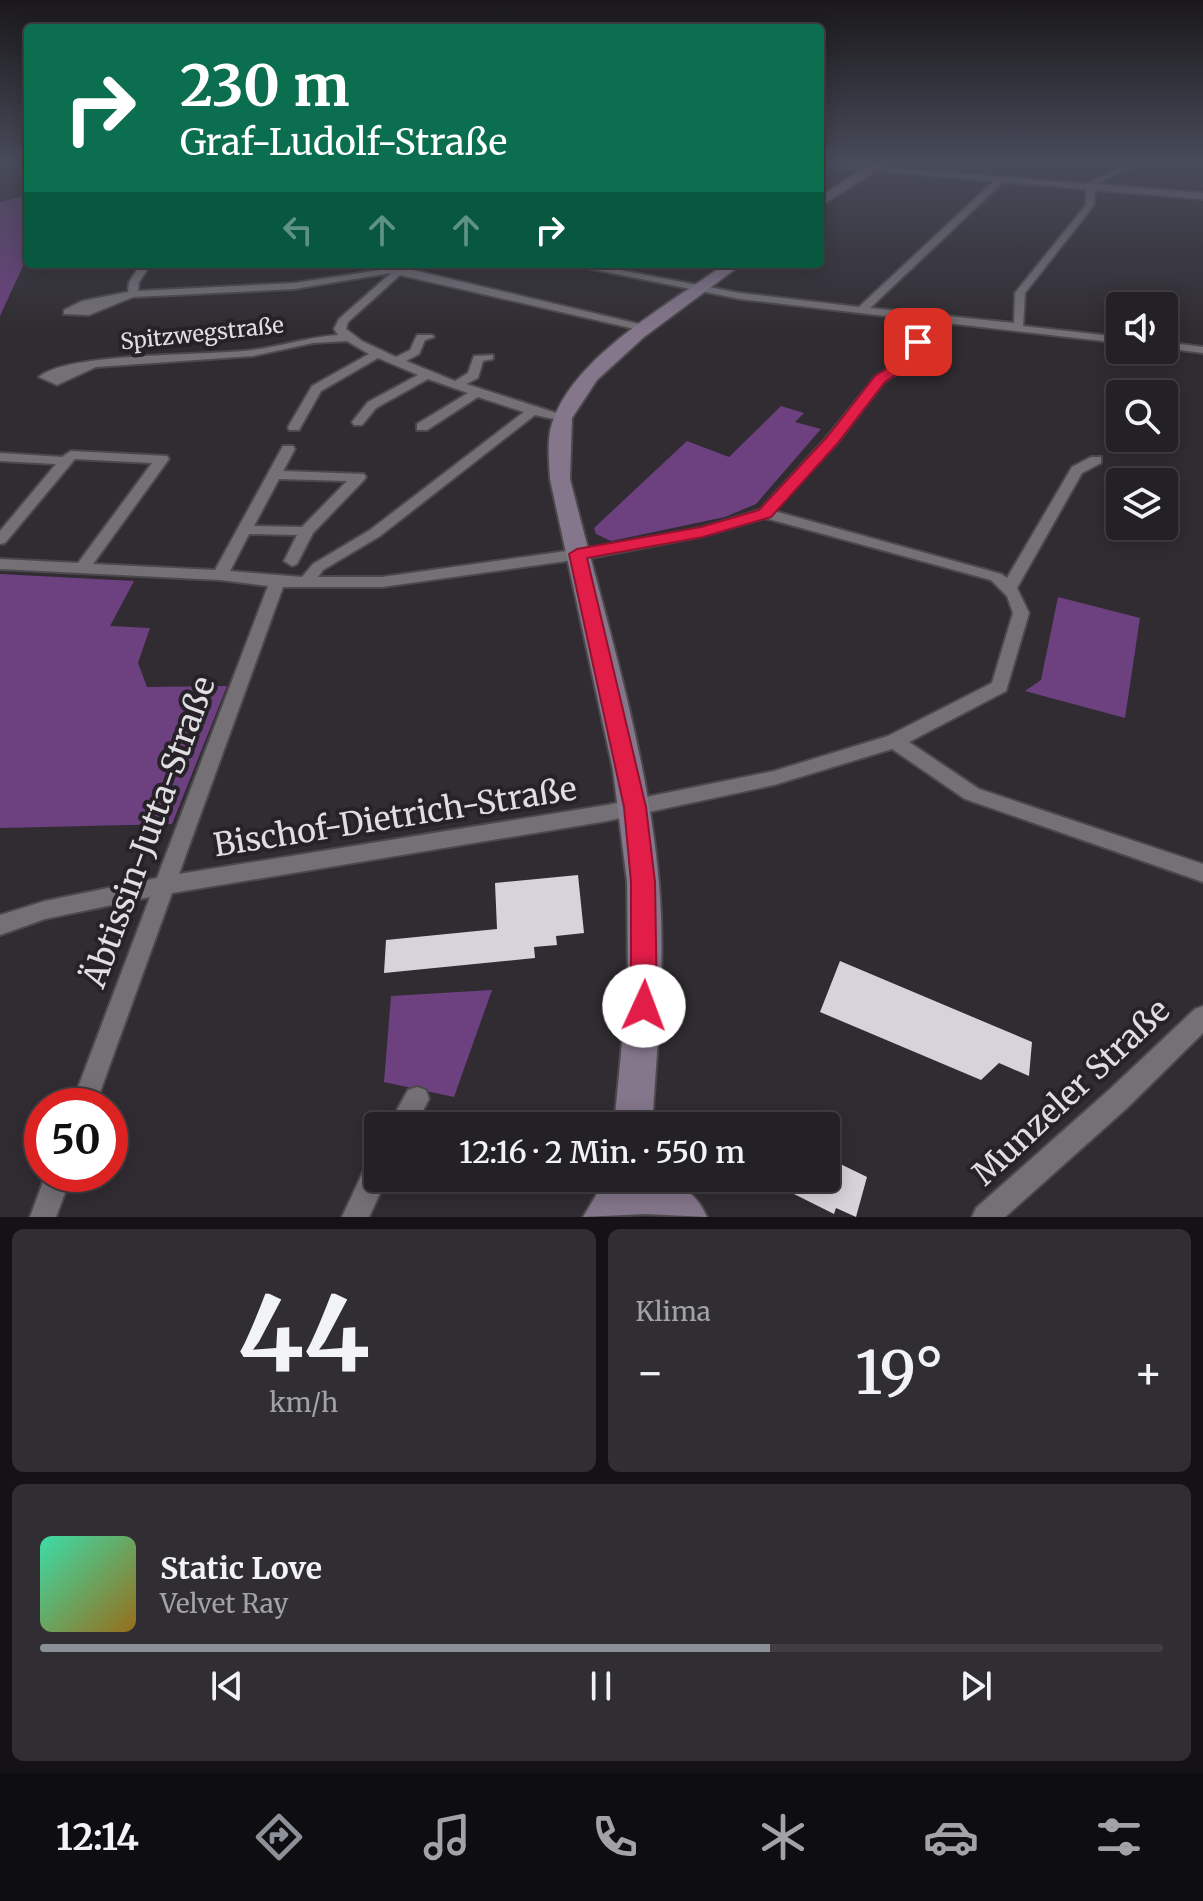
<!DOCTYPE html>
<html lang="de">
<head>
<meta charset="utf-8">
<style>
  body { margin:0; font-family:Merriweather,serif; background:#302e32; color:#f1f3f6; height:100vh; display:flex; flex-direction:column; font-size:30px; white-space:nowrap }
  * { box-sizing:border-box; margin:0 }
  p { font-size:26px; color:#a3a3a7 }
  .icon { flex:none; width:44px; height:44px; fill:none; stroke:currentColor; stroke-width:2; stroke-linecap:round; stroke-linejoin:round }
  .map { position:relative; height:1217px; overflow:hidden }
  .details { display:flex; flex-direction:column; gap:12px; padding:12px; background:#141214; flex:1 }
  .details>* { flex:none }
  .banner { position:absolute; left:24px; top:24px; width:800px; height:244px; border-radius:8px; box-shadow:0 4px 20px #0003,0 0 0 2px #413e42; background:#0b6e4f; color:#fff; overflow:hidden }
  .tools { position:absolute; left:1106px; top:292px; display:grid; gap:16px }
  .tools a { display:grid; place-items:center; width:72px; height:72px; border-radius:8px; background:#242125; box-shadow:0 4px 20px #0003,0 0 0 2px #413e42; font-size:40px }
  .speed { position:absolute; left:24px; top:1088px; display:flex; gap:16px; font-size:40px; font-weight:700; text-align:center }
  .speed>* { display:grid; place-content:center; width:104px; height:104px; border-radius:50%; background:#242125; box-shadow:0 4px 20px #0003,0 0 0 2px #413e42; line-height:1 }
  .speed .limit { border:12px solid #d22; background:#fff; color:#111 }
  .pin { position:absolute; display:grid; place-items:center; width:68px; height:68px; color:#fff; margin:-34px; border-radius:16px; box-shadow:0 4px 12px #0006 }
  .me { position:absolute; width:88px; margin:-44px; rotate:2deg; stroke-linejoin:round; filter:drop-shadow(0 0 6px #0008) }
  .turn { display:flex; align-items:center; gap:28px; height:168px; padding:0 24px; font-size:36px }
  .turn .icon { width:104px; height:104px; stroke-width:2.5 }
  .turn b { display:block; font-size:56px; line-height:68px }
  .lanes { display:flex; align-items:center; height:76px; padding:0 24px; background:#0003; justify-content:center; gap:40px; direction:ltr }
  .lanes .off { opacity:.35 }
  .big { font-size:60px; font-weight:600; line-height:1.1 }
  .details .tile { flex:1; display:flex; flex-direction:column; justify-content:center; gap:12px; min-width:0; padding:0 28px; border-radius:12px; background:#302e32 }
  .details .dial { align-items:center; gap:0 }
  .dial b { font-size:104px; line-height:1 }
  .song { display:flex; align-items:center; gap:24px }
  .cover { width:96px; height:96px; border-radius:12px; background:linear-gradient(135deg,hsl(160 70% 55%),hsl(40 70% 35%)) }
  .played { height:8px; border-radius:4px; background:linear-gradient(90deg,#8c9099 65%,#413e42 65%) }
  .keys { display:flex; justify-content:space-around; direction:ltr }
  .heat { display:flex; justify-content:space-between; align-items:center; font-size:44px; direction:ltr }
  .details .tiles { flex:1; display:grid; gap:12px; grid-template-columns:1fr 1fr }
  .tile:last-child { grid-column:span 2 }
  .trip { position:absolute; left:364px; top:1112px; width:476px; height:80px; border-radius:8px; background:#242125; box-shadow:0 4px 20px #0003,0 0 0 2px #413e42; font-weight:600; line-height:80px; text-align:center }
  .dock { display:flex; height:128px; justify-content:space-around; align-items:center; background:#0e0d0f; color:#a3a3a7 }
  .dock .icon { width:56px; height:56px }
  .dock .current { color:#8c9099 }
  .dock b { font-size:36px; color:#f1f3f6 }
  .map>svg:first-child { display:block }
</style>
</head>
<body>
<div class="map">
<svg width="1203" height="1217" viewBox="0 0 1203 1217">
  <rect width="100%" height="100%" fill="#302c31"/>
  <!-- green -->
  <path fill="#6d4180" d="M28,195V255L0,316V202Z
    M781,406L804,413L795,422L821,429L756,504L725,517L611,541L596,534L594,528L687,441L729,457Z
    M0,574L134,581L110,626L150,628L138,663L147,687L227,686L172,824L0,828Z
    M1058,597L1140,618L1125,718L1025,691L1041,680Z
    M492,990L454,1097L384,1082L391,996Z"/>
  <!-- building -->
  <path fill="#d8d3da" d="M578,875L584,933L556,936L557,945L534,947L535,958L384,973L386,940L497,929L495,883Z
    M840,961L1032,1042L1029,1076L999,1063L981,1080L820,1012Z
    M826,1157L867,1177L856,1217L836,1208L834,1214L762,1178H826Z"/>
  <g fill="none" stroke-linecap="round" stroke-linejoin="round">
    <defs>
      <path id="minor" d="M1133,161H1143L1095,184L1203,193V199L1095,190L1094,205L1025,293L1023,326L1120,337V343L938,322L905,368L884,382L837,443L774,511L1001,574L1007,578L1072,467L1091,457H1101V463L1082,473L1017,588L1029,613L1006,691L909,742L979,789L1203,864V882L965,799L892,749L774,785L607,821L172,893L95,1106H71L150,897L45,919L0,935V915L45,901L157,878L268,586L220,580L0,569V559L78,563L152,463L75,459L5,543L0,544V531L56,464L0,461V453L62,457L71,451L167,456L169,459L93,564L215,570L283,446H293L295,449L283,471L364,474L366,477L364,480L313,533L297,564L292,566L284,561L297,535L249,534L230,571L302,577L313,564L370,530L524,412L478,397L427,430H417V424L468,393L428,379L376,408L362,425H354L352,422L368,402L418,375L378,358L321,391L299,430H289L288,427L312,386L369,354L347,341L313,343L253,356L96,367L57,385L39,377C67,352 208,356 253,350C282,346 309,337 338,335L334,329L339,319L391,273L294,289L133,297L89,315L64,314V310L82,301L128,292L129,282L141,264H151L139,282L138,291L294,283L400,267L652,327L654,329L648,332L400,275L348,322L346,329L362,341L396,357L410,350L417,335H432L434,337L425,340L419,354L406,361L455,381L468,373L474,356L493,355V359L483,361L478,378L466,384L569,417L563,421L535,415L380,536L323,570L318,577H382L595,547L701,528L760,510L827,437L876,376L897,364L928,321L740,299L567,264H588L740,293L859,307L994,181L820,166V162L1087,184ZM1003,182L1086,189V205L1015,293L1014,323L870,308ZM279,479L347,481L302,527L254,526ZM765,518L991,580L1007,596L1013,613L992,683L888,736L774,771L607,805L179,874L283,587H382L595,557L703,536Z
        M1196,161H1203V164Z
        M1164,342L1203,347V353L1164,348Z
        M1203,1006V1033L1127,1108L1005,1217H972L976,1208L1109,1090L1195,1009Z
        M417,1087L426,1090L429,1099L415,1126H388L408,1090Z
        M378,1155V1178H387L369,1217H342L369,1159Z
        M46,1174H72L56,1217H30Z"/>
      <path id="secondary" d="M876,161H892L820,206V196Z
        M725,264H742L644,337L597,380L572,418L570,479C602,607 648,752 659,883C666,964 657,1045 652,1126H614L628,980L627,882L613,770L550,479C549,459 546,437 554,418C579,353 671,303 725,264Z
        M626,1178C660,1178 692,1181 707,1217L645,1214L583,1217L598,1192Z"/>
    </defs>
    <!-- minor casing -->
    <use href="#minor" stroke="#4c494d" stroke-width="4"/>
    <!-- secondary casing -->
    <use href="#secondary" stroke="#4c494d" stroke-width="4"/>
    <!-- minor -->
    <use href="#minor" fill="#747076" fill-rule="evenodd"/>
    <!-- secondary -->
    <use href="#secondary" fill="#84768b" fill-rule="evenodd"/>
  </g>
  <!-- sky -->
  <linearGradient id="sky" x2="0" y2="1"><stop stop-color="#1a181b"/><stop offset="0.49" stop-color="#484b5a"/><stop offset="1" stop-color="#484b5a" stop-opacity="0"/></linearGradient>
  <rect width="1203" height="331" fill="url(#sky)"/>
  <!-- route -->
  <path fill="#e11d48" stroke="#92132f" stroke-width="2" d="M913,340L924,342L906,368L885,382L837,444L771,517L703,537L587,558L646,807L655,882L657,1006L653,1015L644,1018L635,1015L631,1006V882L624,807L569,554L577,549L701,527L759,510L827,437L875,376L896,363Z"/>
  <g text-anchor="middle" stroke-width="8" stroke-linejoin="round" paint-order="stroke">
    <!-- far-street labels -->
    <g font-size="22" fill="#e0dee2" stroke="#262227">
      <text transform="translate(202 333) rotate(-6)" y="8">Spitzwegstraße</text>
    </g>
    <!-- near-street labels -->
    <g font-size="32" fill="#e0dee2" stroke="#262227">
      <text transform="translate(395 817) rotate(-9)" y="11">Bischof-Dietrich-Straße</text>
      <text transform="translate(149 832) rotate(-70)" y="11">Äbtissin-Jutta-Straße</text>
      <text transform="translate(1071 1092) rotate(-43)" y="11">Munzeler Straße</text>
    </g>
  </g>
</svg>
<div class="tools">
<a><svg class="icon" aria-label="sound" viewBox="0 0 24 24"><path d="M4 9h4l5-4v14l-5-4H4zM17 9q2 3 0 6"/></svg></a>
<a><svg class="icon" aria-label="search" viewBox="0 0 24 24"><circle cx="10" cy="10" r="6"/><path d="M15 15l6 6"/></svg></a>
<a><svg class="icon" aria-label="layers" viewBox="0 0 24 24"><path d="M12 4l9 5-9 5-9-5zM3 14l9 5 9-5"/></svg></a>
</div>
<div class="speed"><div class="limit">50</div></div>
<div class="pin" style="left:918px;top:342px;background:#d93025"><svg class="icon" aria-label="arrive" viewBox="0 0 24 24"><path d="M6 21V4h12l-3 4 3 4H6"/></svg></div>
<svg class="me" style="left:644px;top:1006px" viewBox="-20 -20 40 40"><circle r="19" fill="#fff"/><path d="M0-13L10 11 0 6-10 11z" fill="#e11d48"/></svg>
<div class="trip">12:16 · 2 Min. · 550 m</div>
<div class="banner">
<div class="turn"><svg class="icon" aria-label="right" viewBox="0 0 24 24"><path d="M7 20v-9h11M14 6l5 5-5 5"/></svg><div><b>230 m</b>Graf-Ludolf-Straße</div></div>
<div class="lanes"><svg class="icon off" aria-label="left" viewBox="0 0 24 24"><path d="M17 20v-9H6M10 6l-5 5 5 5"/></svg><svg class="icon off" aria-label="ahead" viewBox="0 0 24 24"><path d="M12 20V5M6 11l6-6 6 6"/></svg><svg class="icon off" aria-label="ahead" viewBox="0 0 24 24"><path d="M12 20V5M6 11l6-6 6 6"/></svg><svg class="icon" aria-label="right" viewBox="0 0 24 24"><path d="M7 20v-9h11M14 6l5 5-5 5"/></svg></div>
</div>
</div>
<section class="details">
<div class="tiles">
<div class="tile dial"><b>44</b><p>km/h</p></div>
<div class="tile"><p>Klima</p>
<div class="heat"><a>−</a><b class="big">19°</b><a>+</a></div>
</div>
<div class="tile">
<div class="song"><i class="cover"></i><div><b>Static Love</b><p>Velvet Ray</p></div></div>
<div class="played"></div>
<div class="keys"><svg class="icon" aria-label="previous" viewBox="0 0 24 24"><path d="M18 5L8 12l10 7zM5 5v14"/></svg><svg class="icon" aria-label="pause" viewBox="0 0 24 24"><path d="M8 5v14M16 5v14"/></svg><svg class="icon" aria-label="next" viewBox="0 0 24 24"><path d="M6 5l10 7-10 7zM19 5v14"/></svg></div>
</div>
</div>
</section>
<nav class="dock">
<b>12:14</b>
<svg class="icon current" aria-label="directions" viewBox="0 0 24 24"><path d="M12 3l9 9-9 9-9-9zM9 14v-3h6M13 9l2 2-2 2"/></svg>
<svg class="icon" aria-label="music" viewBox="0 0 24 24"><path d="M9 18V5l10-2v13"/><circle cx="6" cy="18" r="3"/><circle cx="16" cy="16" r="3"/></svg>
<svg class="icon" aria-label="phone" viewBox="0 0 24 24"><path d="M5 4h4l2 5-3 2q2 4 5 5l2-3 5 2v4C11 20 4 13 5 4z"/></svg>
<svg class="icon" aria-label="climate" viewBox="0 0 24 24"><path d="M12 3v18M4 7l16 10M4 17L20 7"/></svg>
<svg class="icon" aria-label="car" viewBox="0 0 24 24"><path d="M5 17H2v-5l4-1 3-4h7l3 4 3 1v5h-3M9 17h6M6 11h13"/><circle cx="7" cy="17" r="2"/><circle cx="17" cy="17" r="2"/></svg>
<svg class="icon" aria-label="filters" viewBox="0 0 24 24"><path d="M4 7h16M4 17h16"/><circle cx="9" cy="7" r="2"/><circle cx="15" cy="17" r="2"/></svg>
</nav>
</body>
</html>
